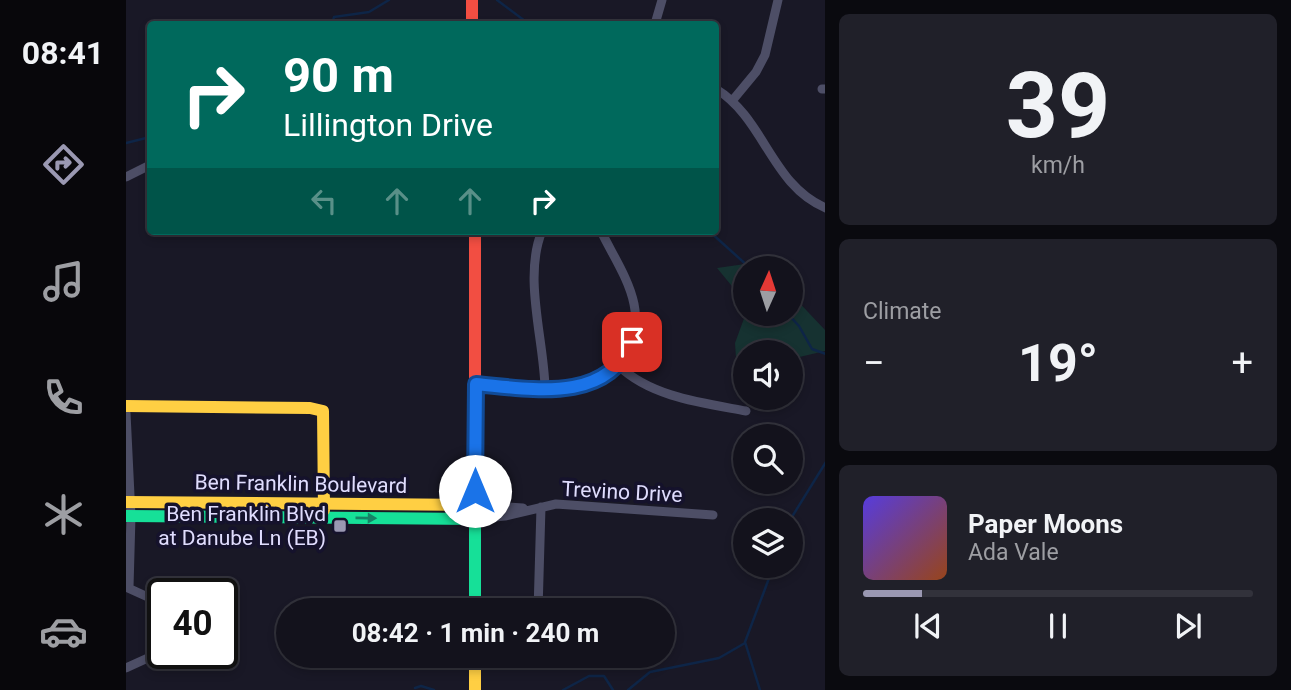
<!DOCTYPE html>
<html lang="en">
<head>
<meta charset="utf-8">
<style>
  body { margin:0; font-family:Roboto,sans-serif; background:#202029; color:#f1f3f6; height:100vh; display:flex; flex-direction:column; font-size:26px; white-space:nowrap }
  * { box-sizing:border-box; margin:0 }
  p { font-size:23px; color:#9d9ea3 }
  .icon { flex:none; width:38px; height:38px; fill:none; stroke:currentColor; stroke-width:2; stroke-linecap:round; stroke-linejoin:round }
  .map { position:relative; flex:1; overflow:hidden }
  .details { display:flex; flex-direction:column; gap:14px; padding:14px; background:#0a0a0f; width:466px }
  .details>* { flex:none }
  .banner { position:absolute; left:21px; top:21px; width:572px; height:214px; border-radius:7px; box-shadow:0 4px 10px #0003,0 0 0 2px #32323b; background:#00695c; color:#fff; overflow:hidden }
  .needle { width:46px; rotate:3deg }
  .buttons { position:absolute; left:607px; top:256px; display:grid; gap:14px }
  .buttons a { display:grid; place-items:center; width:70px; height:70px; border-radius:50%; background:#13121c; box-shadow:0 4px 10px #0003,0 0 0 2px #32323b; font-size:35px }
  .speed { position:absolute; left:21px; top:578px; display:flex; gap:14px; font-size:35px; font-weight:700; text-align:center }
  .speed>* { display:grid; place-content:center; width:91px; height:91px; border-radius:50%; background:#13121c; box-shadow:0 4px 10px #0003,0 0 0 2px #32323b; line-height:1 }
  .speed .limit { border:4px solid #111; border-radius:10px; background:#fff; color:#111 }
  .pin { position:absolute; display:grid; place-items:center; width:60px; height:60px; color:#fff; margin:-30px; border-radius:14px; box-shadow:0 4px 10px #0006 }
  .me { position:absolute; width:77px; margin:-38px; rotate:0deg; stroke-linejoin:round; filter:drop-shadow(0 0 5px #0008) }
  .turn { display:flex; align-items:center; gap:24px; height:147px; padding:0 21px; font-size:32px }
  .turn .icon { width:91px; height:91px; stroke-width:2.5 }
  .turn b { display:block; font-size:49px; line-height:60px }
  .lanes { display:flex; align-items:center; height:66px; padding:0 21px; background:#0003; justify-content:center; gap:35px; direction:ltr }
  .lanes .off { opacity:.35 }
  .big { font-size:52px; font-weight:700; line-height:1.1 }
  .details .widget { flex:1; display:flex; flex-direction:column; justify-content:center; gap:10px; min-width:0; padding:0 24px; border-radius:10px; background:#202029 }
  .details .dial { align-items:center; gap:0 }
  .dial b { font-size:91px; line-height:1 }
  .song { display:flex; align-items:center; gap:21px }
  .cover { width:84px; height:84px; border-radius:10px; background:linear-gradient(135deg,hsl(250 70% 55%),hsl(20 70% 35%)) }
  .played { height:7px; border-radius:4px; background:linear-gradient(90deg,#9a98b2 15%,#32323b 15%) }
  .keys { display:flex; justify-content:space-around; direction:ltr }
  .heat { display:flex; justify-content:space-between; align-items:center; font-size:38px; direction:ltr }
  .trip { position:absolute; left:150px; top:598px; width:399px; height:70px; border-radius:35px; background:#13121c; box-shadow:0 4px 10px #0003,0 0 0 2px #32323b; font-weight:700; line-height:70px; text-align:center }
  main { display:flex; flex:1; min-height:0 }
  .tab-bar { display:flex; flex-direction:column; width:126px; justify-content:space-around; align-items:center; background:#08070b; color:#9d9ea3 }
  .tab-bar .icon { width:49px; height:49px }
  .tab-bar .active { color:#9a98b2 }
  .tab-bar b { font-size:32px; color:#f1f3f6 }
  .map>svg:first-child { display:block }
</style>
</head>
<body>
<main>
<nav class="tab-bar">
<b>08:41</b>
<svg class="icon active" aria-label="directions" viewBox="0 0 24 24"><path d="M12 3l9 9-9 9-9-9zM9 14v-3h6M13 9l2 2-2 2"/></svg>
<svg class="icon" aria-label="music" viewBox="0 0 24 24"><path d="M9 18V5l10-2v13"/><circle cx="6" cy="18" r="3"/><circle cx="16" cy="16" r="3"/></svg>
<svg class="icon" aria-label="phone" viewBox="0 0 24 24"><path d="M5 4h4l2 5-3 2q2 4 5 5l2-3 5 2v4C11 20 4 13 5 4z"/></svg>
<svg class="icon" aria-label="climate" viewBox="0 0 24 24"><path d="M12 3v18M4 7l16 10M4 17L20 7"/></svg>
<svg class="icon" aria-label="car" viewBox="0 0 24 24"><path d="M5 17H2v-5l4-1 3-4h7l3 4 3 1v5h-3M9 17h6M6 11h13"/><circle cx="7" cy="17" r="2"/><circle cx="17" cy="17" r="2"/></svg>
</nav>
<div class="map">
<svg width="700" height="690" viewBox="0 0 700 690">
  <rect width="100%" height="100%" fill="#191826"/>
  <!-- green -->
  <path fill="#163231" d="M626,263L631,268H620L619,311V302L591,268Z
    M665,294L699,330V351L665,359V352H620L619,363L610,358L609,343L620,313H665Z"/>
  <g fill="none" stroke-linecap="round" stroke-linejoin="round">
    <!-- stream -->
    <path stroke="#0e2547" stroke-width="2.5" d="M371,0L403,24
      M206,24L208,17L243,12L263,0
      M0,143L20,138L24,103
      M583,231L624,268
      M661,313L673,326L686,349L700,354
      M664,520L700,462
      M289,688L295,686L308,690
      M437,690L463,676H478L487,690
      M502,690L524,672L593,658L619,643
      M634,690L619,642L648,565"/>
    <!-- street -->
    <path stroke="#4d4e66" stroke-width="9" d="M529,24L536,0
      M590,89C639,119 645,185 700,208
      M696,89H700
      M606,101L630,72L639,55L652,0
      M0,177L24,165
      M416,231C397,277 418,340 419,388
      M493,366C525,397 577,403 620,411
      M350,384C399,389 481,404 504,346C509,333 511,318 508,304C503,279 486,254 475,231
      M0,413L5,516L3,587
      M349,505L397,508
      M349,519L379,516L430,504L587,515
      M0,587L24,598L37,622
      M24,598L39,587L89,588
      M412,611L415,507
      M0,668L24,657L37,633"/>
    <!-- fast -->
    <path stroke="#16e098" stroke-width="12" d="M349,491V611
      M0,516L349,519"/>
    <!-- slow -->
    <path stroke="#ffcf43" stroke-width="12" d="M0,406L184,408L197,411L198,510
      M0,502L349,505
      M349,656V690"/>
    <!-- jam -->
    <path stroke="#f24e42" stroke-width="12" d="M346,0V24
      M349,231V491"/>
  </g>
  <!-- one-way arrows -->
  <defs><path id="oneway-solid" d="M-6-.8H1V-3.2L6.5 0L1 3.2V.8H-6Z" transform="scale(1.75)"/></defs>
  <use fill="#168367" href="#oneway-solid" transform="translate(240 518) rotate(1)"/>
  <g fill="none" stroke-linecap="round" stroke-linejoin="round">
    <defs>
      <path id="route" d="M349,491L350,384C405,389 480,404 506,342"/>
    </defs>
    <!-- route casing -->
    <use href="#route" stroke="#114b97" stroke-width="18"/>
    <!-- route -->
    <use href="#route" stroke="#1a73e8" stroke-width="12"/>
  </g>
  <!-- markers -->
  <rect fill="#9a98b2" stroke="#15122c" stroke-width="2.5" x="207" y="519" width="14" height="14" rx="3.5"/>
  <g text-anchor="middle" stroke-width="7" stroke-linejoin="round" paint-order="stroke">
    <!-- street labels -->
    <g font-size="21" fill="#e0ddfe" stroke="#15122c">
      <text transform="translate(175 484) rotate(1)" y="7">Ben Franklin Boulevard</text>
      <text transform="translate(496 492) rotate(3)" y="7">Trevino Drive</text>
    </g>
    <!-- poi labels -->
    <g font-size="21" fill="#e0ddfe" stroke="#15122c" text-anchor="end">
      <text x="200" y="521">Ben Franklin Blvd<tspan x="200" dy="24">at Danube Ln (EB)</tspan></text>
    </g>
  </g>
</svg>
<div class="buttons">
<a><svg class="needle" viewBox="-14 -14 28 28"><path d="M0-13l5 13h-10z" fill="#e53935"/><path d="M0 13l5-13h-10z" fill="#9d9ea3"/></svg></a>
<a><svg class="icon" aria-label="sound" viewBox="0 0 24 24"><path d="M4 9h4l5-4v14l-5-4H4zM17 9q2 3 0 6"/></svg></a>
<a><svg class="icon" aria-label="search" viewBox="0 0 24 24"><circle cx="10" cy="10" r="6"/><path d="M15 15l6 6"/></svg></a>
<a><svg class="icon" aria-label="layers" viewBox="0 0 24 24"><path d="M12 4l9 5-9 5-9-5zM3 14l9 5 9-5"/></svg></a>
</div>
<div class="speed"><div class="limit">40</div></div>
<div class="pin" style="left:506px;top:342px;background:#d93025"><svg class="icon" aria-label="arrive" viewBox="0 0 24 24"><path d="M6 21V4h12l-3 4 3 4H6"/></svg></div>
<svg class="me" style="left:349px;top:491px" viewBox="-20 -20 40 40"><circle r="19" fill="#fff"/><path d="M0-13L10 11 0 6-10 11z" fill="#1a73e8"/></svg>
<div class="trip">08:42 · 1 min · 240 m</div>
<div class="banner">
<div class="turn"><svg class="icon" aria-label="right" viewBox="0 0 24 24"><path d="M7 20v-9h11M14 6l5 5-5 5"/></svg><div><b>90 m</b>Lillington Drive</div></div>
<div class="lanes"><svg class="icon off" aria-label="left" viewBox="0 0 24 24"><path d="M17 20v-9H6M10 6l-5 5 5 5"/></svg><svg class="icon off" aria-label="ahead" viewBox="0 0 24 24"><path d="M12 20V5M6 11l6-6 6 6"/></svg><svg class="icon off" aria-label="ahead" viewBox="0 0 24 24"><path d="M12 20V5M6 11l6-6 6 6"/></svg><svg class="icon" aria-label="right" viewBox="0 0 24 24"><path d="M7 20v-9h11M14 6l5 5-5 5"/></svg></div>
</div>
</div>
<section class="details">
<div class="widget dial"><b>39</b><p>km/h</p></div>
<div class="widget"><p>Climate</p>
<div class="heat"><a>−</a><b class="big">19°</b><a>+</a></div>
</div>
<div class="widget">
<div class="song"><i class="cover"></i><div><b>Paper Moons</b><p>Ada Vale</p></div></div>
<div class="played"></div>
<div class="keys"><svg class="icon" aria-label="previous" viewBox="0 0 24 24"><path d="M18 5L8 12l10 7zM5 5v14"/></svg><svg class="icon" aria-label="pause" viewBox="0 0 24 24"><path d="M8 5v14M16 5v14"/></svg><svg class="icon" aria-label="next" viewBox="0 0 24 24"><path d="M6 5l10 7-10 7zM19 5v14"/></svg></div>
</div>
</section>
</main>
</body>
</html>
